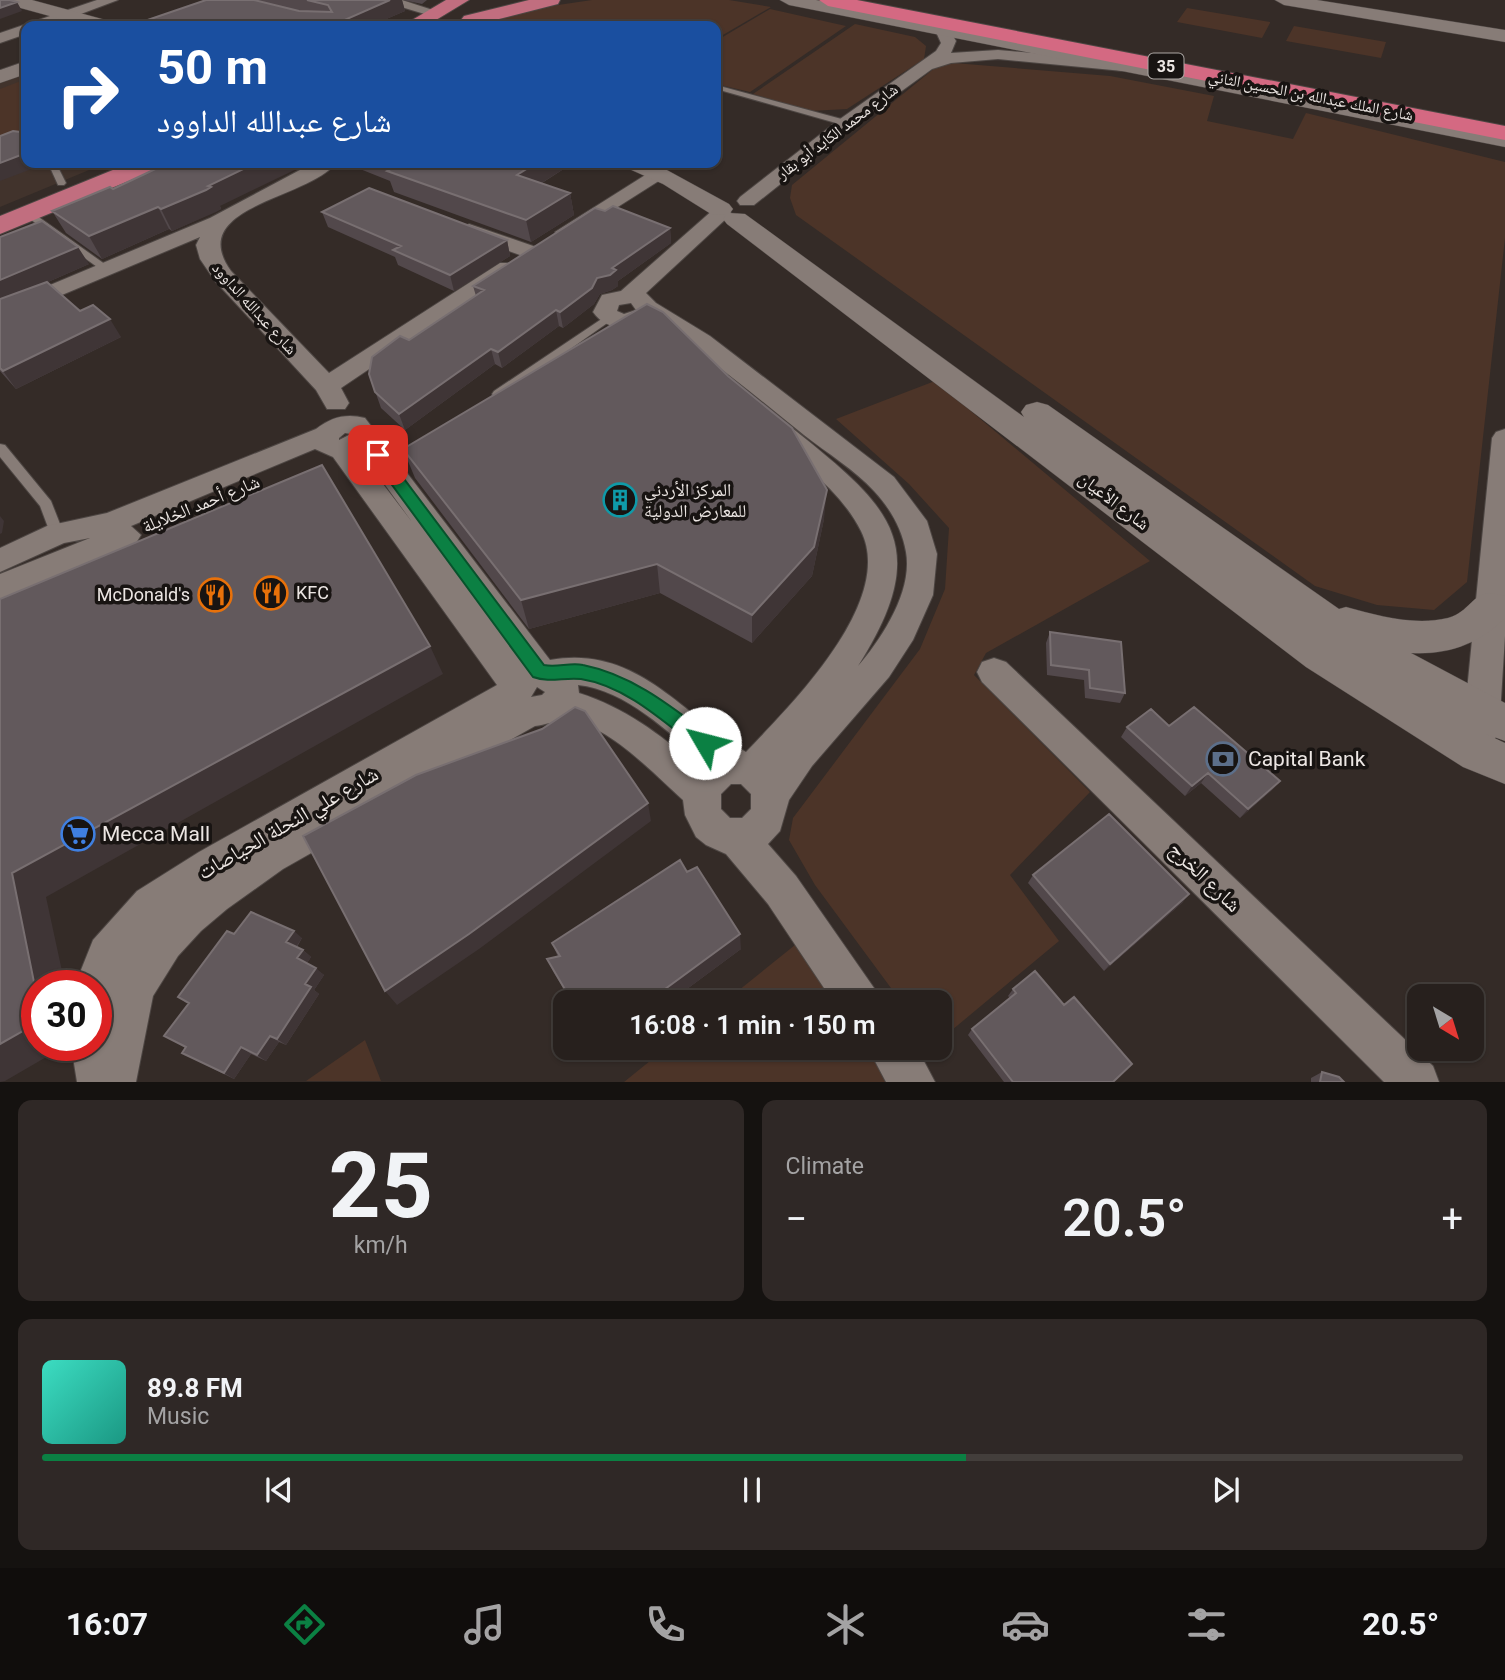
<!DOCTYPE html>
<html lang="en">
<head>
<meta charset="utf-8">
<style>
  body { margin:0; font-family:Roboto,"Noto Naskh Arabic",sans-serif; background:#2f2826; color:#f1f3f6; height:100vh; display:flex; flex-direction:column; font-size:26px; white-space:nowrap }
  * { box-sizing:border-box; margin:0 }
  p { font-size:23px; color:#a4a3a4 }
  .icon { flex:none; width:38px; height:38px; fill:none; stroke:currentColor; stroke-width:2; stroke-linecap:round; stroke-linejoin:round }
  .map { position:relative; height:1082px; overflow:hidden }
  .panel { display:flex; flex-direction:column; gap:18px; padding:18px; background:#151210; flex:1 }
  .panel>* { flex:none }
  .banner { position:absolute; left:21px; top:21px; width:700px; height:147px; border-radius:14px; box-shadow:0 2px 5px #0004,0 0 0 2px #433e3b; background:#1a4fa0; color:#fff; overflow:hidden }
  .needle { width:46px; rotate:142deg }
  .controls { position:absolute; left:1407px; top:984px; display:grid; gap:14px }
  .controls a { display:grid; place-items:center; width:77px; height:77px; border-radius:14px; background:#27201d; box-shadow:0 2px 5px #0004,0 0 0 2px #433e3b; font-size:35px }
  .speed { position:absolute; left:21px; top:970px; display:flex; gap:14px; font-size:35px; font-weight:700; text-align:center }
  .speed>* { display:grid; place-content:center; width:91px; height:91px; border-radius:50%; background:#27201d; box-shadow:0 2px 5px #0004,0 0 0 2px #433e3b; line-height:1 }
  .speed .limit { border:10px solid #d22; background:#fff; color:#111 }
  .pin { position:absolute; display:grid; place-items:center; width:60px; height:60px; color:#fff; margin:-30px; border-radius:14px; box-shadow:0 4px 10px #0006 }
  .me { position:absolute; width:77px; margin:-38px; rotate:307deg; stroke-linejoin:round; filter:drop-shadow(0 0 5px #0008) }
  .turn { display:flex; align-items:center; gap:24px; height:147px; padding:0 21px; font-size:32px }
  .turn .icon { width:91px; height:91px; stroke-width:2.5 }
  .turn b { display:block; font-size:49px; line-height:60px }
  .big { font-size:52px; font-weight:600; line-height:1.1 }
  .panel .card { flex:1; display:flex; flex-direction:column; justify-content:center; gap:10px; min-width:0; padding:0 24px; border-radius:14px; background:#2f2826 }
  .panel .dial { align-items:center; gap:0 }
  .dial b { font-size:91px; line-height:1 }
  .song { display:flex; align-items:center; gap:21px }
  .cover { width:84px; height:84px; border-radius:10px; background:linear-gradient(135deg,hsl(170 70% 55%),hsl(170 70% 35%)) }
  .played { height:7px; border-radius:4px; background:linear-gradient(90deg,#0b8043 65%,#433e3b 65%) }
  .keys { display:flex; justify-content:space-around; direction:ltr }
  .heat { display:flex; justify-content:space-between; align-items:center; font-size:38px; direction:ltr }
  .panel .tiles { flex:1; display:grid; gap:18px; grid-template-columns:1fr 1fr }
  .card:last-child { grid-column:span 2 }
  .trip { position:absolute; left:553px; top:990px; width:399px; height:70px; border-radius:14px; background:#27201d; box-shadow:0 2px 5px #0004,0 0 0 2px #433e3b; font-weight:600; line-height:70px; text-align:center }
  .dock { display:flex; height:112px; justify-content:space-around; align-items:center; background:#100d0c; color:#a4a3a4 }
  .dock .icon { width:49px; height:49px }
  .dock .active { color:#0b8043 }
  .dock b { font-size:32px; color:#f1f3f6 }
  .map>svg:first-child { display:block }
</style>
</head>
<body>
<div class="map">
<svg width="1505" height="1082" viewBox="0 0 1505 1082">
  <rect width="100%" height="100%" fill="#342b27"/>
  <!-- built -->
  <path fill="#41332c" d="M26,67V163H106L0,207V77Z"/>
  <!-- green -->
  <path fill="#4c3428" d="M592,0H729L771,7L716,39V26H474L531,9Z
    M1187,8L1270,22V23L1262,38L1177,22Z
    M770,9L846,26L750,92L716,84V41Z
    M855,24L915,37L926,46L924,59L847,109L810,111L753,94Z
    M1294,26L1386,42L1381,58L1286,41Z
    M942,62L1110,76L1214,96L1207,121L1293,139L1306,113L1505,162V238L1467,582L1434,610L1377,605L1315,586L796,215L790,198L792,185Z
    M26,79V138L0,147V89Z
    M935,381L1150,561L986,653L974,675L1090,792L1010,875L1059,941L940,1040V1003H902L815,885L789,840L793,818L920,649L945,589L949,528L909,484L836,419Z
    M800,941L840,1003H723Z
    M365,1040L381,1081H306Z
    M666,1048H870L892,1082H624Z"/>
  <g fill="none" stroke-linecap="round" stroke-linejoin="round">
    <defs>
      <path id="service" d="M716,85L849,121L850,123L843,125L716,89Z
        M48,163H56L66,183L64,185H58Z
        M27,213H33L109,267L104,270L100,269L27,217Z
        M609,314L613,315V319L502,397H494L492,394L494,391Z
        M0,444L5,445L51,501L64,534L62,538H52L40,506L0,457Z"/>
      <path id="minor" d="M97,0H118L49,26H26V34L0,43V33Z
        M378,0H402L445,14L438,18Z
        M944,27L949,29L956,41L951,53L998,50L1123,61L1131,66L1123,71L998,59L951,63L932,69L852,127L754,205H740L737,201L740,197L840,119L936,51L941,43L936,32Z
        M313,163H336C309,199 184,206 231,271L329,373L500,263H516L519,268L341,388L349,403L345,409H327L316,390L215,281L200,259L196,245L200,237L0,321V306L210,218Z
        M658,167L665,169L668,173L665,177L572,236L565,238L555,232Z
        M721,207L728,209L731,213L728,217L646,293L656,303L710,336L894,477L927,521L937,554L933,595L913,640L889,677L812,766L789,800L780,831L768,844L796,876L874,988L880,1003H834L768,904L726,854L706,845L696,837L685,815L683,800C655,775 606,722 567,721C557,720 546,725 535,726L283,869L227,909L201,931L178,956L153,996L136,1082H77L71,1045H96V1024L101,1026L108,1001L96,1006V985H75L93,940L137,891L199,852L497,685L333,457L315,449L131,526L141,535L136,543L0,599V574L90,538L64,543L0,572V548L47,526L107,513L316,429C331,417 346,413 365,418L550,660C637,644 682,715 746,752C791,705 896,601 861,531C841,491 801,463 768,435L764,429L768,423L777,420L786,423C886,504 938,540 858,666C882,638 913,591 906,552C902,529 890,508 874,491C855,470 827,453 804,435C754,395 706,354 651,320C631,330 607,332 593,312L602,295L621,291L714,209ZM631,303L636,310L624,314L617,311L619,305ZM345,433L351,434L339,440V438ZM362,453L412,522L360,454ZM578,685C626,690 668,732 703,762L698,767C661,735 626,708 579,693ZM537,687L545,692L542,695L531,697ZM731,784H741L751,794V809L742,818H730L721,809V794Z
        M469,224L539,248L542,253L531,259L462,234L459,230Z
        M1505,429V636L1499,731L1493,742L1481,746L1469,742L1463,731L1492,438L1496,432Z
        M994,658L1006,662L1433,1066L1439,1082H1384L982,682L977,672L982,662Z
        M868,1048H917L935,1082H886Z"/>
      <path id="tertiary" d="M3,0H32L113,22L115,26H86L6,4Z
        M780,0H816L1505,133V147L789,5Z
        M1275,0H1317L1505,30V42L1284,5Z
        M26,61V74L0,83V70Z
        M623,163H654L729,204L733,209L730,213L745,214L1024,417L1021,412L1026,405L1037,402L1048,405L1339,609L1346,607C1379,616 1414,626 1448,618C1474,611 1472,585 1505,596V618C1479,644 1448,655 1411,653L1505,703V741L1486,734L1505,743V784L1463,767L1306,667L727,224L723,219L726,215L711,214L663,184L627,168Z"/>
      <path id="primary" d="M446,0H469L426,26H402Z
        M529,0H560L558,4L471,26L461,20L464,16Z
        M130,163H163L160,168L0,234V216Z"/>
      <path id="trunk" d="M819,0H857L1505,126V140L828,6Z"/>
    </defs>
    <!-- service casing -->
    <use href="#service" stroke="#4d4643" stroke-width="2"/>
    <!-- minor casing -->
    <use href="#minor" stroke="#4d4643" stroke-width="2"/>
    <!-- tertiary casing -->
    <use href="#tertiary" stroke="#4d4643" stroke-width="1"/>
    <!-- primary casing -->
    <use href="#primary" stroke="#4d4643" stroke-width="2"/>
    <!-- trunk casing -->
    <use href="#trunk" stroke="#4d4643" stroke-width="2"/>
    <!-- service -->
    <use href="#service" fill="#877c77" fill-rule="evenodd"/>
    <!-- minor -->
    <use href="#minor" fill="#877c77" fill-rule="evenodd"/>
    <!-- tertiary -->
    <use href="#tertiary" fill="#877c77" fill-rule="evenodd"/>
    <!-- primary -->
    <use href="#primary" fill="#c16e7f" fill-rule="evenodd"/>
    <!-- trunk -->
    <use href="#trunk" fill="#d46982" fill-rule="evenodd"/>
  </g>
  <!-- wall -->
  <path fill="#52484b" d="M206,0H402L405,11L370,26Z
    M403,0H427L422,4Z
    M345,163H573L542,183L570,193L574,215L531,242L394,192L390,181Z
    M113,189L220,206L221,209L172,231L169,229L102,259L66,233L52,211Z
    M605,211L670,228L671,243L618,281V286L612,290L600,294L594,304L563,328L559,326L502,368L495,364L405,430L381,408L369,374L409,340L476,296L473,286Z
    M322,212L507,240L510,256L454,291L398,265L395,257L328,227Z
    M0,237L89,264L48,282L80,311L121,337L16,389L0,371Z
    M403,449L824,519L812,576L752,643L660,593L529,629L415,478Z
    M1050,632L1125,693L1120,703L1085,698L1084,680L1047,675L1046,643Z
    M1169,726L1280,781L1272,790L1240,818L1201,783L1185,796L1121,737L1127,727Z
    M1033,875L1189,894L1182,903L1104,971L1028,883Z
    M234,934L302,938L297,947L303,950L311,957L307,963L324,975L314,990L319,994L286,1045L279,1042L266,1061L251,1054L234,1079L182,1053L186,1048L164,1036L188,1004L178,997Z
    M552,943L741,949L668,1003H572L554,973L547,959L558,957Z
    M1013,989L1113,1082H1004L968,1035L972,1029L1010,998L1008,996Z
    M1322,1072L1344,1082H1311V1078Z"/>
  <!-- shaded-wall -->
  <path fill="#3f3536" d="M390,0H402L405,11L370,26H334L333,25Z
    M17,2L22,11L0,19V8Z
    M26,153V163H35L37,167L0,181V163Z
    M256,163H309L220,206L221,209L216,212L172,231L161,209Z
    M536,163H573L521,196L517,175Z
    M570,193L574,215L531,242L526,220Z
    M158,207L169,229L102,259L89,236Z
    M670,228L671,243L618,281V286L612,290L600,294L594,304L563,328L560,312L597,278Z
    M507,240L510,256L454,291L450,275Z
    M78,247L89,264L0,303V280Z
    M556,310L559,326L502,368L498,352Z
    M110,319L121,337L16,389L3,371Z
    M491,349L495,364L405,430L399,414Z
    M827,490L824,519L812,576L752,643V615Z
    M0,516L4,521L2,533L0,534Z
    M657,564L660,593L529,629L521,600Z
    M430,646L443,674L46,897L65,985H37V997L12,873Z
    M1208,773L1201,783L1185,796L1192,786Z
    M1280,781L1272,790L1240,818L1248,809Z
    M648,803L651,821L479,949L397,1005L385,991Z
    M1189,894L1182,903L1104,971L1110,964Z
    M294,931L302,938L294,950L286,942Z
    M740,934L741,949L668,1003H646Z
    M303,950L311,957L305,966L297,958Z
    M316,968L324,975L314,990L319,994L286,1045L277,1039L305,984Z
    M37,1023V1045H67L5,1081L0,1082V1044Z
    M270,1036L279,1042L266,1061L257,1055Z
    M241,1047L251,1054L234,1079L224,1073Z"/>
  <!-- building -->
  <path fill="#62595c" stroke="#786f71" stroke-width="2" d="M0,0H10L17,2L0,8Z
    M206,0H254L299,11L332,12L328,5L307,0H390L333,25L336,26H130Z
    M13,131L20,132L26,147V153L0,163V136Z
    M168,163H256L208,186L211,187L206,190L161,209L158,207L89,236L52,211L110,187L113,189Z
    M393,163H536L517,175L570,193L526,220L387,171L398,165Z
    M369,188L507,240L450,275L393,250L401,246L322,212Z
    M613,206L670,228L612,268L616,270L610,275L597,278L592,288L560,312L556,310L498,352L491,349L399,414L375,392L369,374L372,357L400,336L409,340L484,290L473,286L595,208L605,211Z
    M42,221L78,247L0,280V237Z
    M47,282L80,311L93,305L110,319L3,371L0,368V299Z
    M647,304L663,312L728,376L792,428L827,490L814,547L752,615L657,564L521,600L403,449Z
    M322,465L430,646L12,873L37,997V1023L0,1044V599Z
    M1050,632L1121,642L1125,693L1090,688L1089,670L1051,665Z
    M575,707L585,711L648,803L469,934L385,991L303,836L416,775L542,729Z
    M1194,707L1280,781L1248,809L1208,773L1192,786L1127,727L1151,709L1169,726Z
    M1109,814L1189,894L1110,964L1033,875Z
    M680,860L687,872L697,867L740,934L646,1003H573L547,959L560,956L552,943Z
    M251,912L294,931L286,942L303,950L297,958L316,968L305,984L311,987L277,1039L270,1036L257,1055L241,1047L224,1073L182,1053L186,1047L164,1036L189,1003L178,997L227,931L234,934Z
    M1035,971L1064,1005L1074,997L1132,1064L1113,1082H1013L972,1029L1016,993L1013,989Z
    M1322,1072L1339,1077L1344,1082H1320Z"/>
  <!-- route -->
  <path fill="#0b8043" stroke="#07532c" stroke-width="2" d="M378,450L383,451L544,665C557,668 570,662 583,665C633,675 672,707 712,737L715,743L712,749L705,751L699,749C664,722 626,686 581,679C564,677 550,683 533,677L373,459L371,455Z"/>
  <!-- icons -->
  <defs>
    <symbol id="building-ring" viewBox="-11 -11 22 22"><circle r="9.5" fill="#181412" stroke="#0f9aa8" stroke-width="1.5"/><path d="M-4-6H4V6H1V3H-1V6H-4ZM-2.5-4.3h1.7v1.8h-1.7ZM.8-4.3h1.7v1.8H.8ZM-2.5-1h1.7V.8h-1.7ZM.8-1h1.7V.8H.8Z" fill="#0f9aa8"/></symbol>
    <symbol id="restaurant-ring" viewBox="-11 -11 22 22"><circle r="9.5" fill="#181412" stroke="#e8710a" stroke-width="1.5"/><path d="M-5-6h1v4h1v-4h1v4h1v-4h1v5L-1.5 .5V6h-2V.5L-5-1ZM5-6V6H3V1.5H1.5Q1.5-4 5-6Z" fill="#e8710a"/></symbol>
    <symbol id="bank-ring" viewBox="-11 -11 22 22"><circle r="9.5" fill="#181412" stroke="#5c6f8a" stroke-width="1.5"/><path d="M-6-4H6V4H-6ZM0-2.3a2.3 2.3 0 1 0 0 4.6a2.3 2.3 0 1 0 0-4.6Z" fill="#5c6f8a"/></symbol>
    <symbol id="supermarket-ring" viewBox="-11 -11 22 22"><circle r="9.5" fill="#181412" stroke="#3f7fe0" stroke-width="1.5"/><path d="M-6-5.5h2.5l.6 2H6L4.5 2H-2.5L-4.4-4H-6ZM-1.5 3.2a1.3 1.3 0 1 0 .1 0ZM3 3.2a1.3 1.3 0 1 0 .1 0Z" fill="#3f7fe0"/></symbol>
  </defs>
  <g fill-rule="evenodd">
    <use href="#building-ring" x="601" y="481" width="38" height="38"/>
    <use href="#restaurant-ring" x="252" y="574" width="38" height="38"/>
    <use href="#restaurant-ring" x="196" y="576" width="38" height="38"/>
    <use href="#bank-ring" x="1204" y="740" width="38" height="38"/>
    <use href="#supermarket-ring" x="59" y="815" width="38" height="38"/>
  </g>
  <g text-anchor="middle" stroke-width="7" stroke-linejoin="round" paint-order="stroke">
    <!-- shield labels -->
    <rect fill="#181412" stroke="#aca7a4" stroke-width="2" x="1148.5" y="53.5" width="35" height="25" rx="5"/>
    <g font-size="16" font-weight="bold" fill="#ece6e3">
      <text x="1166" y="72">35</text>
    </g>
    <!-- far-street labels -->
    <g font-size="16" fill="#ece6e3" stroke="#181412">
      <text transform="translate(1311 95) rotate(11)" y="6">شارع الملك عبدالله بن الحسين الثاني</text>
      <text transform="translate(837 131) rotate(-37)" y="6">شارع محمد الكايد أبو بقار</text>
      <text transform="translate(255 308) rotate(48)" y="6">شارع عبدالله الداوود</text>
    </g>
    <!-- poi labels -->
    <g font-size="18" fill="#ece6e3" stroke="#181412" text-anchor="start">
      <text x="644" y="496">المركز الأردني<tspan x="644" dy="21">للمعارض الدولية</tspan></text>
      <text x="296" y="599">KFC</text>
      <text x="190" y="601" text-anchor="end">McDonald's</text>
    </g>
    <!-- street labels -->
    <g font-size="18" fill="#ece6e3" stroke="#181412">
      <text transform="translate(1114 501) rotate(37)" y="6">شارع الأعيان</text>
      <text transform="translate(201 504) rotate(-22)" y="6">شارع أحمد الخلايلة</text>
    </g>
    <!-- near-poi labels -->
    <g font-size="21" fill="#ece6e3" stroke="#181412" text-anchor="start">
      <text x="1248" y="766">Capital Bank</text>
      <text x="102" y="841">Mecca Mall</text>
    </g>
    <!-- near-street labels -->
    <g font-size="21" fill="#ece6e3" stroke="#181412">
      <text transform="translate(288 823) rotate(-30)" y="7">شارع علي النحلة الحياصات</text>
      <text transform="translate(1205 877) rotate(44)" y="7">شارع الخرج</text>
    </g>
  </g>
</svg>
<div class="controls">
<a><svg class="needle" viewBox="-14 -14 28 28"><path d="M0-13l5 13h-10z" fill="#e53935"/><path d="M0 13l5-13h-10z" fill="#a4a3a4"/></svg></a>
</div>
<div class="speed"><div class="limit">30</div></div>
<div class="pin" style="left:378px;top:455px;background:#d93025"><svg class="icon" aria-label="arrive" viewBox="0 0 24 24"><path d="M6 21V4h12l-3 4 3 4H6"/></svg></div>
<svg class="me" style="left:705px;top:743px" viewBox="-20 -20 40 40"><circle r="19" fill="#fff"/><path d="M0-13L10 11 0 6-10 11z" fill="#0b8043"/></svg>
<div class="trip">16:08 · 1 min · 150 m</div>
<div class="banner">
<div class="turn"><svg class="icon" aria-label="right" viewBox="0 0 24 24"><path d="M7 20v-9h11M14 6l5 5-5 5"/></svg><div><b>50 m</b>شارع عبدالله الداوود</div></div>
</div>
</div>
<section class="panel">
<div class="tiles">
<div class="card dial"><b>25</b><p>km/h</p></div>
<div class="card"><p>Climate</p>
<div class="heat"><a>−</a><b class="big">20.5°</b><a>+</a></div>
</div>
<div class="card">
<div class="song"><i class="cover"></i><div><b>89.8 FM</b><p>Music</p></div></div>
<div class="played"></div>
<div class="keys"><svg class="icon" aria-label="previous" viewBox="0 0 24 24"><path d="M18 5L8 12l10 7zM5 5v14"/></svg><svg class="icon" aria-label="pause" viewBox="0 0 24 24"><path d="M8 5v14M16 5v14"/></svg><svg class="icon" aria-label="next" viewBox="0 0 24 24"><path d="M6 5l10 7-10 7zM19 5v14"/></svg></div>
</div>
</div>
</section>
<nav class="dock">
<b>16:07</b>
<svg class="icon active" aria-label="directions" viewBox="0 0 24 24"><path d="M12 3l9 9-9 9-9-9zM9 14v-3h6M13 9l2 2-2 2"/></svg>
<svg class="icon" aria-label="music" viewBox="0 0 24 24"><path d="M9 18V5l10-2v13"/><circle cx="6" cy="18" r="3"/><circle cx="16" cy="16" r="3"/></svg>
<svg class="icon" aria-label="phone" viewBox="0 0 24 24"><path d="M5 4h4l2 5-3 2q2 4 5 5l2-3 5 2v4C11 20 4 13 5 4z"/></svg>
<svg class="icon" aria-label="climate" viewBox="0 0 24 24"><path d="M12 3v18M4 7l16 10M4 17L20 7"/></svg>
<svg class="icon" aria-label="car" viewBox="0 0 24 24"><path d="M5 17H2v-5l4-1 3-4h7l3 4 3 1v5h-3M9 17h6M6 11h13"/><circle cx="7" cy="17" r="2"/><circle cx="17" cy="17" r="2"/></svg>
<svg class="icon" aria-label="filters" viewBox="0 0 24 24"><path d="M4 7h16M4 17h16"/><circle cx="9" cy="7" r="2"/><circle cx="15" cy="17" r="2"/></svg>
<b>20.5°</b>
</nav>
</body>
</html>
